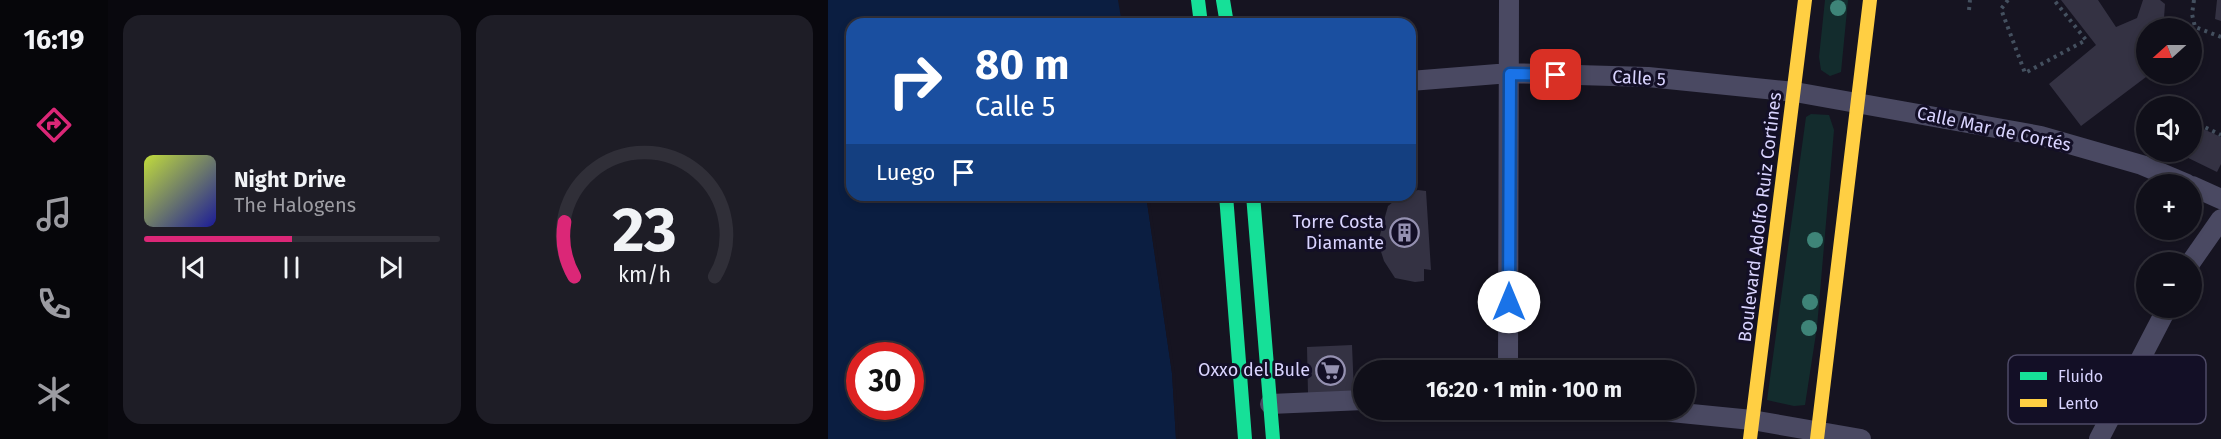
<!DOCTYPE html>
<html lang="es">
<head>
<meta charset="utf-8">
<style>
  body { margin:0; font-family:"Fira Sans",sans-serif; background:#1e1d26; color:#f1f3f6; height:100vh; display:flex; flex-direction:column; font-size:22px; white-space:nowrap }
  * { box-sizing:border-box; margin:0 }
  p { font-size:20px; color:#9c9ca2 }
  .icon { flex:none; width:33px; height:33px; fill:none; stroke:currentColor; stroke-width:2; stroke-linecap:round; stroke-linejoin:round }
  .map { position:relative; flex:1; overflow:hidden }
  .panel { display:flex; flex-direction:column; gap:15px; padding:15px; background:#09080e; width:720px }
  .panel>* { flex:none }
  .hud { position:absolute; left:18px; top:18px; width:570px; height:183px; border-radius:18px; box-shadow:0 3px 9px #0003,0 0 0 2px #302f38; background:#1a4fa0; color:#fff; overflow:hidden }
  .needle { width:39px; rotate:249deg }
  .buttons { position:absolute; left:1308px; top:18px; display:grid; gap:12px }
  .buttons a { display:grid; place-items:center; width:66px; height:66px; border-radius:50%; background:#100f19; box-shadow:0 3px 9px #0003,0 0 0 2px #302f38; font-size:30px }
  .speed { position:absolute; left:18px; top:342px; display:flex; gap:12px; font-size:30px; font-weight:700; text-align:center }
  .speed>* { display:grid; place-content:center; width:78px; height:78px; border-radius:50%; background:#100f19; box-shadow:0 3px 9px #0003,0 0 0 2px #302f38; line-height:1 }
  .speed .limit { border:9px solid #d22; background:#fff; color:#111 }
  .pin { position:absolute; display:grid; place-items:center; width:51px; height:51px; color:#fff; margin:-26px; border-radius:12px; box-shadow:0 3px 9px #0006 }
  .me { position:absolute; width:66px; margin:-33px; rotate:0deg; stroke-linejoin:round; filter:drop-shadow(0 0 4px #0008) }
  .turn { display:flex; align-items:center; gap:21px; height:126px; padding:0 30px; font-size:27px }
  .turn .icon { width:78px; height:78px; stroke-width:2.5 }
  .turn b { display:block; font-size:42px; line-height:51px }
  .then { display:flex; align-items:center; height:57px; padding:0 30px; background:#0003; gap:12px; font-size:22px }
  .panel .widget { flex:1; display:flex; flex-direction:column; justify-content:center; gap:9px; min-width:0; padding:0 21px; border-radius:18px; background:#1e1d26 }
  .panel .dial { align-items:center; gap:0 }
  .dial svg { height:156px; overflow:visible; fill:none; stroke:#302f38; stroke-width:7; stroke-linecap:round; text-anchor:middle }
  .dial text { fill:#f1f3f6; stroke:none }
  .song { display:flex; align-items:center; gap:18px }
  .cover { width:72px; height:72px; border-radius:9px; background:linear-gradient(135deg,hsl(70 70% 55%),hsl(240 70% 35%)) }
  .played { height:6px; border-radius:3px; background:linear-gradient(90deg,#db2777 50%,#302f38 50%) }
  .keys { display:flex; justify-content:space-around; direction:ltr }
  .panel .tiles { flex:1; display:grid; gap:15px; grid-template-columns:repeat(2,1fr) }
  .trip { position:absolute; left:525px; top:360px; width:342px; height:60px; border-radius:30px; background:#100f19; box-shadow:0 3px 9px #0003,0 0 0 2px #302f38; font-weight:700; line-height:60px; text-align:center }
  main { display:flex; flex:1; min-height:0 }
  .menu { display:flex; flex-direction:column; width:108px; justify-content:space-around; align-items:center; background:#06060a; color:#9c9ca2 }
  .menu .icon { width:42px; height:42px }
  .menu .selected { color:#db2777 }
  .menu b { font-size:27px; color:#f1f3f6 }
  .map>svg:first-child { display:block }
</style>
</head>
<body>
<main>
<nav class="menu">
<b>16:19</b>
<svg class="icon selected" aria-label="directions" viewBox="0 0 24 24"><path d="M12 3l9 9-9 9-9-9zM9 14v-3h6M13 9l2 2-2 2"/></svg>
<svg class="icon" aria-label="music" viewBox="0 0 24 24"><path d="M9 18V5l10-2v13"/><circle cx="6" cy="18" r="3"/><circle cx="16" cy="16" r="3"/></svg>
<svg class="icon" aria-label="phone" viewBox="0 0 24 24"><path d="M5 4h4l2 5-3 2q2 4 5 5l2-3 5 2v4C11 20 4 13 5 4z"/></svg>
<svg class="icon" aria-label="climate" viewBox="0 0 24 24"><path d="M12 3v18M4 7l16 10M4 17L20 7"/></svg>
</nav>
<section class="panel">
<div class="tiles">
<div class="widget">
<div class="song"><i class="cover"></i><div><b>Night Drive</b><p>The Halogens</p></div></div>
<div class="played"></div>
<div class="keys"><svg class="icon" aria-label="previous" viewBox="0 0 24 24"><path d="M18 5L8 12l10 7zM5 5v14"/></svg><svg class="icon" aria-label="pause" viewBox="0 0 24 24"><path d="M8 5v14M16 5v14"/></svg><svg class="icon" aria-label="next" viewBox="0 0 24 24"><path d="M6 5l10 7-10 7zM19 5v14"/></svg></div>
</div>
<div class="widget dial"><svg viewBox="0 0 100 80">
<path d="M14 69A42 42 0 1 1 86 69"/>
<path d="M14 69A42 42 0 0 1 9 41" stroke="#db2777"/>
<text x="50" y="56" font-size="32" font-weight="700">23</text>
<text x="50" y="72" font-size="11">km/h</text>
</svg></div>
</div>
</section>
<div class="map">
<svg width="1393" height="439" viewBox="0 0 1393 439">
  <rect width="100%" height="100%" fill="#161421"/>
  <!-- green -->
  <path fill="#132c2d" d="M997,0H1020L1013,72L1002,76L993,70L991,57Z
    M983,114L1001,115L1006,130L989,327L977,405L966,406L939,400L978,117Z"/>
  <!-- water -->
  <path fill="#0b1e41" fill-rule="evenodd" d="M0,0H290L294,24H24V195H318L344,373L348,439H0ZM32,356H82V406H32Z"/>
  <!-- pier -->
  <path fill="#161421" d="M318,195H321L347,373L351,439H348L344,373Z"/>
  <!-- building -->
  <path fill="#343243" d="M1233,0H1270L1288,27L1309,18L1315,0H1332L1337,4L1336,18L1318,28V74H1322L1253,126L1221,84L1268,45Z
    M1389,0H1393V21L1387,19Z
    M1364,124L1393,137V164L1389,172L1348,152H1364Z
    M590,190L598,191L603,270L596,269V281L587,282L567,278L556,261L550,242L560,206L570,198L582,195V193Z
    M524,345L526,393L480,394L479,347Z"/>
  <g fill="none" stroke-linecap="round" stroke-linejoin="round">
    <!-- path -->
    <path stroke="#44505f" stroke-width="4" stroke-dasharray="3 4.5" stroke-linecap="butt" d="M1180,0L1173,9L1197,73L1258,40L1226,0
      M1366,0L1364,14L1367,27L1393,37
      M1141,10L1142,0
      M1364,121L1393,135"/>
    <!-- street -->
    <path stroke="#4a4962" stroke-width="20" d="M582,81L682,73L820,77L967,92L1213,136L1314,165L1359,184
      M1364,186L1393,199
      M1363,262L1393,219
      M680,370L681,0
      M442,404L536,400
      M823,410L924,420L1033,439
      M1271,439L1339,308"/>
    <!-- fast -->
    <path stroke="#16e098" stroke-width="14" d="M370,0L373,24
      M395,0L399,24
      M398,195L417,439
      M425,195L445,439"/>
    <!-- slow -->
    <path stroke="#ffcf43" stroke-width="14" d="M922,439L977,0
      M989,439L1042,0"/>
  </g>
  <!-- trees -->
  <g fill="#3e8478">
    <circle cx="1010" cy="8" r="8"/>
    <circle cx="987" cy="240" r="8"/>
    <circle cx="982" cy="302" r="8"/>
    <circle cx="981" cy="328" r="8"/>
  </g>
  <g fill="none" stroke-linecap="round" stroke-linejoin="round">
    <defs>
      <path id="route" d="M681,302L682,74L728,75"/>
    </defs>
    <!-- route casing -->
    <use href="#route" stroke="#114b97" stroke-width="15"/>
    <!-- route -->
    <use href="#route" stroke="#1a73e8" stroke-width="10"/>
  </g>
  <!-- icons -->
  <defs>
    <symbol id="building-ring" viewBox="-11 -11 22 22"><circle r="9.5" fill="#130f26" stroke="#9591b1" stroke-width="1.5"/><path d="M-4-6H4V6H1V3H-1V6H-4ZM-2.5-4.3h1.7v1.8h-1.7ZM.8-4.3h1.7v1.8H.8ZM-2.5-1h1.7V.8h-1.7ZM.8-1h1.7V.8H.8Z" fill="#9591b1"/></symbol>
    <symbol id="supermarket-ring" viewBox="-11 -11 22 22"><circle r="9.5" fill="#130f26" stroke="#9591b1" stroke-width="1.5"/><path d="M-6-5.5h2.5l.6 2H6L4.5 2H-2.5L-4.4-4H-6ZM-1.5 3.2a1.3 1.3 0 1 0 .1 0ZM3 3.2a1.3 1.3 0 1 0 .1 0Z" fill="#9591b1"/></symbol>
  </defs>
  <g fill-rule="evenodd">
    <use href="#building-ring" x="560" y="216" width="33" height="33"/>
    <use href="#supermarket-ring" x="486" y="354" width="33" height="33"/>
  </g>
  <g text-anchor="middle" stroke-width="6" stroke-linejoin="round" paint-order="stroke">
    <!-- street labels -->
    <g font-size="18" fill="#d9d4ff" stroke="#130f26">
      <text transform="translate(811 78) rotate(3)" y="6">Calle 5</text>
      <text transform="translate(1166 129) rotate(12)" y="6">Calle Mar de Cortés</text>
      <text transform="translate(932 217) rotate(-83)" y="6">Boulevard Adolfo Ruiz Cortines</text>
    </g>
    <!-- poi labels -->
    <g font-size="18" fill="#d9d4ff" stroke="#130f26" text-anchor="end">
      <text x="556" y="228">Torre Costa<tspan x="556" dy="21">Diamante</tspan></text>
      <text x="482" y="376">Oxxo del Bule</text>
    </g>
  </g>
  <!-- legend -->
  <rect x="1180" y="355" width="198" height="69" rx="9" fill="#130f26" stroke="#4e4a67" stroke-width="1.5"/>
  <rect x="1192" y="372" width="27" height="8" fill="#16e098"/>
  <rect x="1192" y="399" width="27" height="8" fill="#ffcf43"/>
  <g font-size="16" fill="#d9d4ff">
    <text x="1230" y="382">Fluido</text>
    <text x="1230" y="409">Lento</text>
  </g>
</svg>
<div class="buttons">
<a><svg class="needle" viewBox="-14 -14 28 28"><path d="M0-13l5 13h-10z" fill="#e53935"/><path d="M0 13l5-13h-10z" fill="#9c9ca2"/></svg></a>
<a><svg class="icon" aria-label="sound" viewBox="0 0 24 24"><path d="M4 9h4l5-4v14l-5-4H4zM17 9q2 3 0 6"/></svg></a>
<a>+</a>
<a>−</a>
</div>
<div class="speed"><div class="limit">30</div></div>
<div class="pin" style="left:728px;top:75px;background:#d93025"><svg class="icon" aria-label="arrive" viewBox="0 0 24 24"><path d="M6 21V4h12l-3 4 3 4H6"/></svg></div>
<svg class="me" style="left:681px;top:302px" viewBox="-20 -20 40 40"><circle r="19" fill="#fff"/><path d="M0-13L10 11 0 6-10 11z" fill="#1a73e8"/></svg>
<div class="trip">16:20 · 1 min · 100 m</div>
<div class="hud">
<div class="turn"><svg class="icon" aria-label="right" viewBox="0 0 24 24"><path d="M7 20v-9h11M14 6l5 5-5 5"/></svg><div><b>80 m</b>Calle 5</div></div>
<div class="then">Luego<svg class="icon" aria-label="arrive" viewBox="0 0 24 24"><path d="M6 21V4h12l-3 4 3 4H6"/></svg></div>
</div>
</div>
</main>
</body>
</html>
